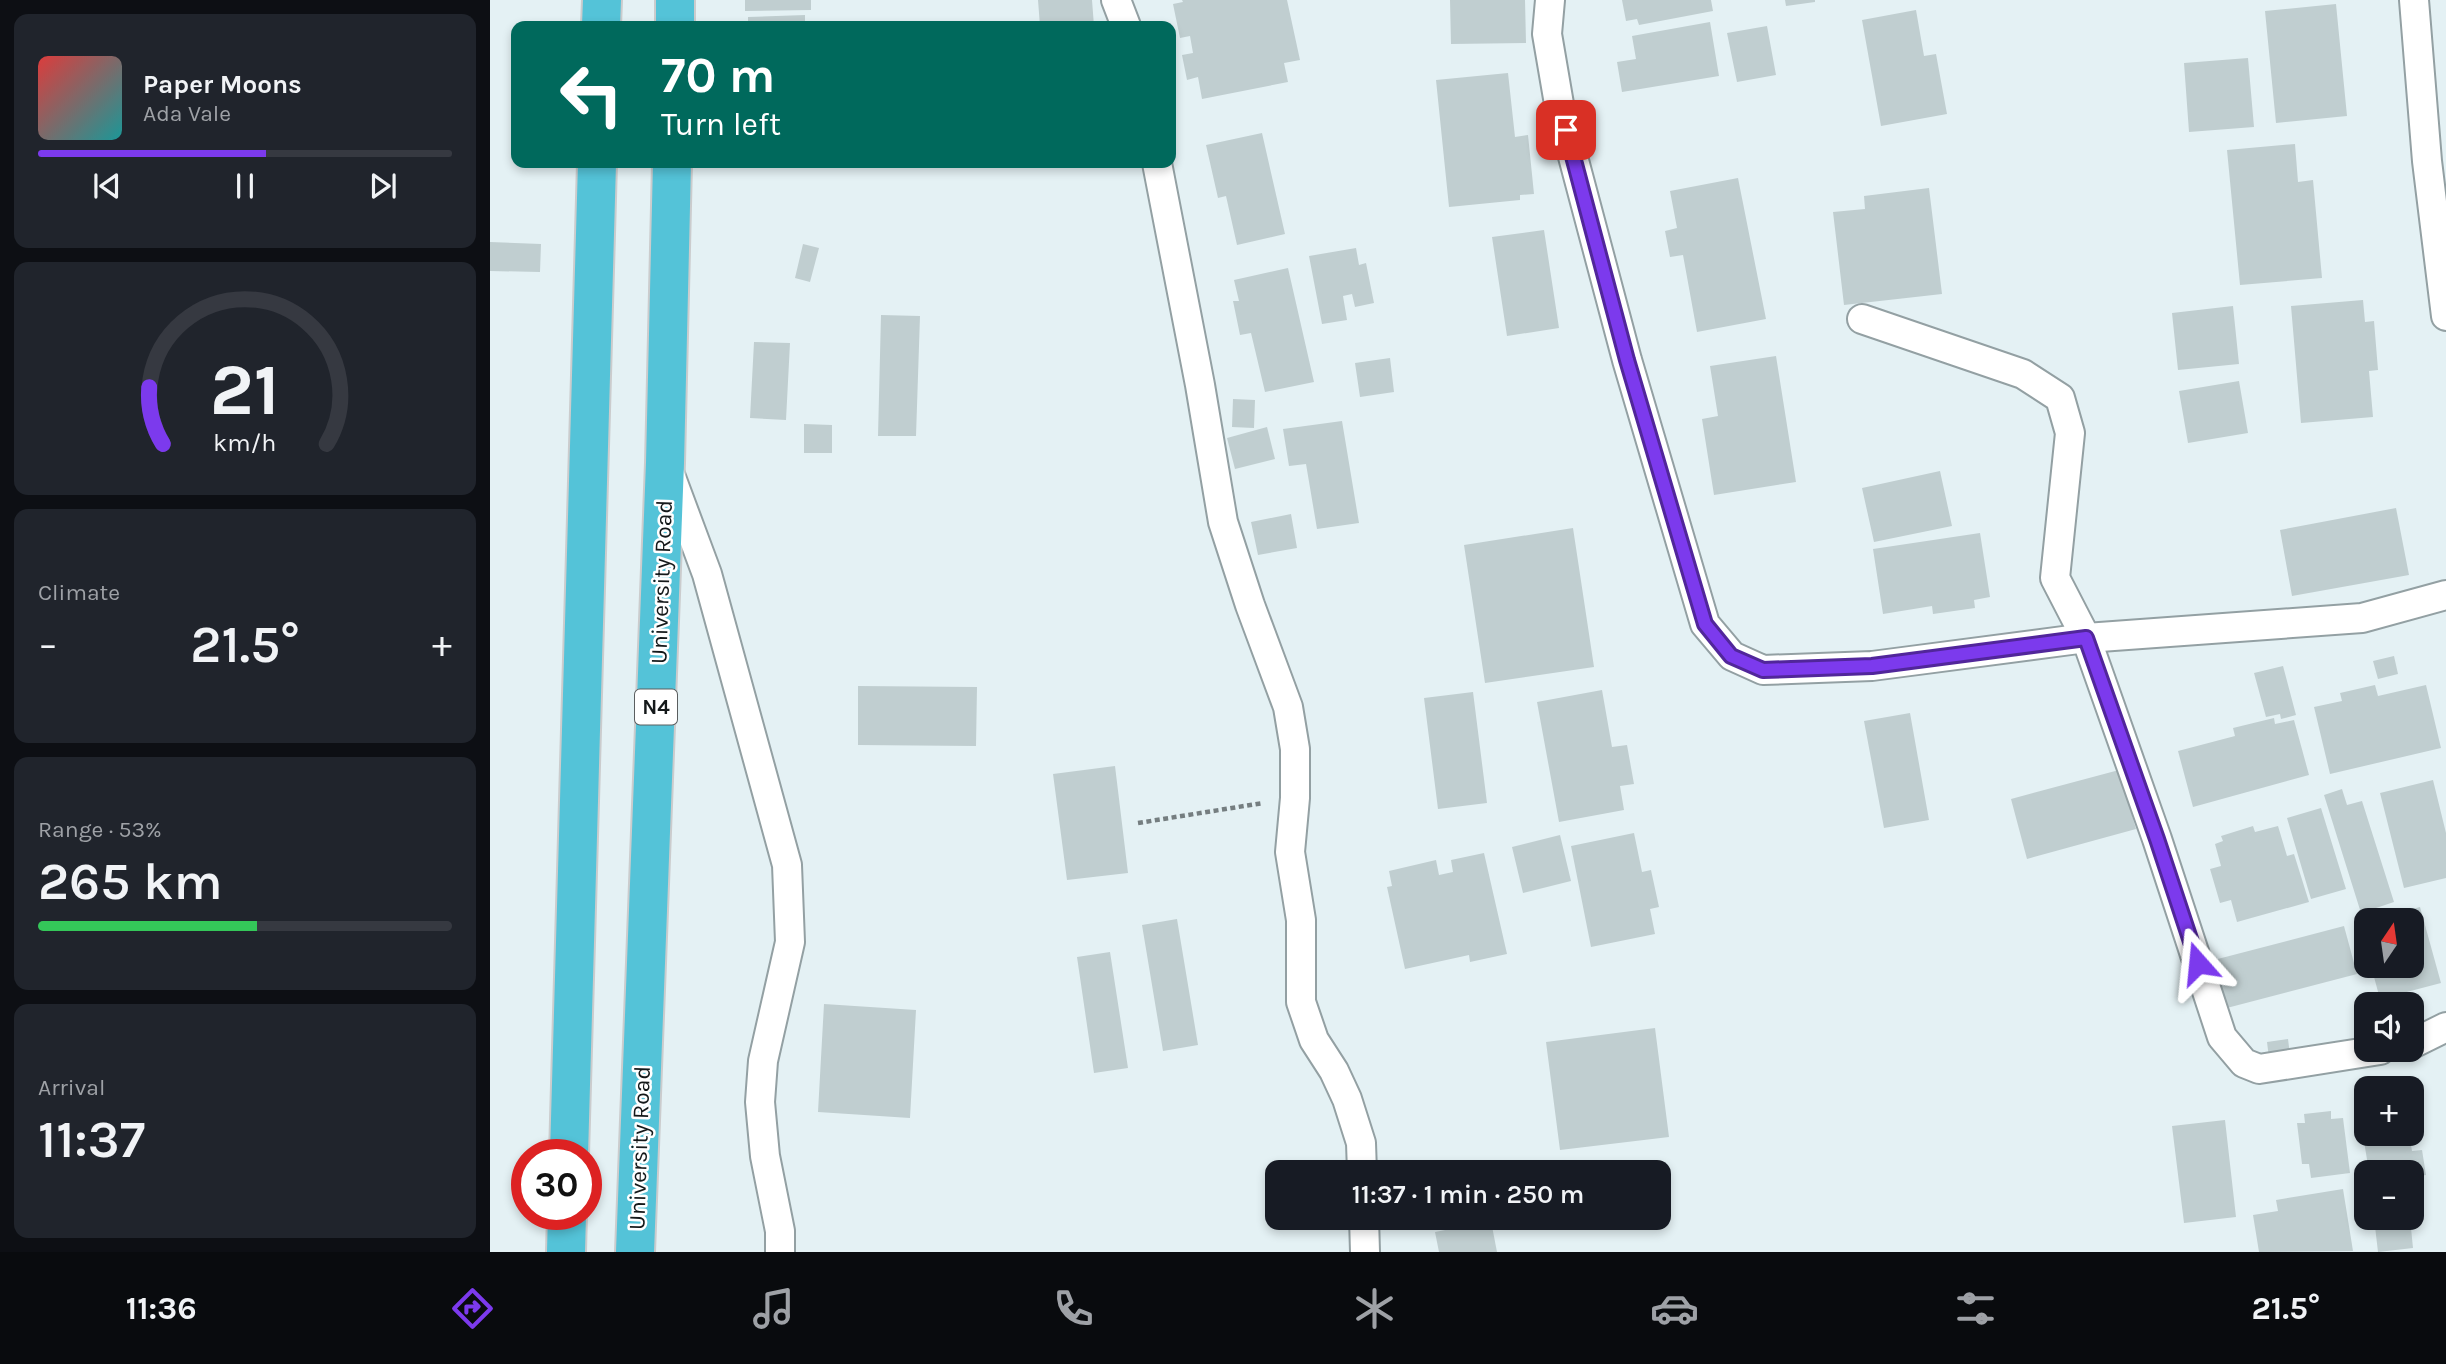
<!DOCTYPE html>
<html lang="en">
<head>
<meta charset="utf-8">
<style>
  body { margin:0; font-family:Karla,sans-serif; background:#20242c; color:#f1f3f6; height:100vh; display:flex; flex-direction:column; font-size:26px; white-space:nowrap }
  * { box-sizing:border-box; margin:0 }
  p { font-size:23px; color:#9ea1a6 }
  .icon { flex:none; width:38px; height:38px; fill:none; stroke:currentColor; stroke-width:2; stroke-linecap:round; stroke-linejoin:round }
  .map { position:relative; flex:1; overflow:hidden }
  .details { display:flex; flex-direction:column; gap:14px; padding:14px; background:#0d0f14; width:490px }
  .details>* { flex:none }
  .hud { position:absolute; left:21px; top:21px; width:665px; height:147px; border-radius:14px; box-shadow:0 4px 10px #0003; background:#00695c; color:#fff; overflow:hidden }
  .needle { width:46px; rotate:13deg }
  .buttons { position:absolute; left:1864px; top:908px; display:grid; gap:14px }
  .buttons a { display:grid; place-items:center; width:70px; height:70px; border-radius:14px; background:#171b24; box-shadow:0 4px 10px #0003; font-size:35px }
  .speed { position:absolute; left:21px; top:1139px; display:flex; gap:14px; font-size:35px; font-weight:700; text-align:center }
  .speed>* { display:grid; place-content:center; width:91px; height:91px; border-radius:50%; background:#171b24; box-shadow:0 4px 10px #0003; line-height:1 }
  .speed .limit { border:10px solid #d22; background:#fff; color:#111 }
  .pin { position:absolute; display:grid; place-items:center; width:60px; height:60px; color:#fff; margin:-30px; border-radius:14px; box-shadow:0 4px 10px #0006 }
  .me { position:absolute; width:77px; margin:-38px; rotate:342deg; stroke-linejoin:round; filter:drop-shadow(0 0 5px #0008) }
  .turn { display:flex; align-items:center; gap:24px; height:147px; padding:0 35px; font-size:32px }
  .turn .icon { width:91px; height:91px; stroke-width:2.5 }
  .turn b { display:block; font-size:49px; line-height:60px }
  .big { font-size:52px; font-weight:600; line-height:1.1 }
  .details .widget { flex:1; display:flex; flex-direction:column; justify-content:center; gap:10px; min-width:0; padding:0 24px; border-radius:14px; background:#20242c }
  .details .dial { align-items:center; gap:0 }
  .dial svg { height:182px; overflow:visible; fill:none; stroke:#363941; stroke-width:7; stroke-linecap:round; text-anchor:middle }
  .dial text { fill:#f1f3f6; stroke:none }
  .song { display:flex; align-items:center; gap:21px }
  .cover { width:84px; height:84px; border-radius:10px; background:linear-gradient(135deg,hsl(0 70% 55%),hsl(180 70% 35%)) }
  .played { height:7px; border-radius:4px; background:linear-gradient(90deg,#7c3aed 55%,#363941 55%) }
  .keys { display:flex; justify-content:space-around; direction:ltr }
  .heat { display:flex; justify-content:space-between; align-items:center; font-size:38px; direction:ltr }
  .charge { height:10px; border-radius:5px; background:linear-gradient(90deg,#34c759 53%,#363941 0) }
  .trip { position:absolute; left:775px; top:1160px; width:406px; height:70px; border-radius:14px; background:#171b24; box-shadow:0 4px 10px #0003; font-weight:600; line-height:70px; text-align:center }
  .dock { display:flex; height:112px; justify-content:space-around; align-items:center; background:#090b0e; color:#9ea1a6 }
  .dock .icon { width:49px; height:49px }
  .dock .on { color:#7c3aed }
  .dock b { font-size:32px; color:#f1f3f6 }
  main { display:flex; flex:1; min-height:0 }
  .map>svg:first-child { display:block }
</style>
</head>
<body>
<main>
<section class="details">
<div class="widget">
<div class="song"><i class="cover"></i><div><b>Paper Moons</b><p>Ada Vale</p></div></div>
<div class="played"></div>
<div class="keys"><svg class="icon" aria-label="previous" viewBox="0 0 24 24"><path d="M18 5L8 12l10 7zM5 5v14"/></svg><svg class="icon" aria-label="pause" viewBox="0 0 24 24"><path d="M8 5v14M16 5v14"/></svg><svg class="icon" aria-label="next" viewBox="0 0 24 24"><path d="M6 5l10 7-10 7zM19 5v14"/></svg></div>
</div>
<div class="widget dial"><svg viewBox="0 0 100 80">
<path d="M14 69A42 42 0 1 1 86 69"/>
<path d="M14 69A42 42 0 0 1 8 44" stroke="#7c3aed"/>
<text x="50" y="56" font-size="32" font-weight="700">21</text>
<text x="50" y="72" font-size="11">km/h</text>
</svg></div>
<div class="widget"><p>Climate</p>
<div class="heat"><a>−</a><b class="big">21.5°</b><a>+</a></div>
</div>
<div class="widget"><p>Range · 53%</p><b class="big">265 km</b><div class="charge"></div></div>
<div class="widget"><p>Arrival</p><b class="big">11:37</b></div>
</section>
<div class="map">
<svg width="1956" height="1252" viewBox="0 0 1956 1252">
  <rect width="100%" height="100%" fill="#e4f1f4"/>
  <!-- building -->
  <path fill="#c0ced0" d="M255,0H321V10L255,11Z
    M548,0H602L604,26H550Z
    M692,0H797L810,60L794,63L798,82L712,99L708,77L697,80L692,55L703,53L700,36L690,38L683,4L693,2Z
    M960,0H1035L1036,43L961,44Z
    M1132,0H1221L1223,11L1149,25L1147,19L1136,21Z
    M1295,0H1325V2L1296,6Z
    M1846,4L1857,116L1786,123L1775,11Z
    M1426,10L1434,56L1446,54L1457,114L1391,126L1372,20Z
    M315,15V26H258V17Z
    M1220,22L1229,76L1132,92L1127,62L1146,59L1142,36Z
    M1277,26L1286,75L1247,82L1237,33Z
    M1758,58L1764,127L1699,132L1694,63Z
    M1018,73L1025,137L1038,135L1044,194L1030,195V200L959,207L946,80Z
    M772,133L795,234L747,245L736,196L728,198L716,145Z
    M1805,144L1808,182L1823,180L1832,278L1750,285L1737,150Z
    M1248,178L1276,319L1207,332L1193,255L1180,257L1175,231L1187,228L1180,191Z
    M1439,188L1452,294L1354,305L1343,212L1375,209L1374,196Z
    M1054,230L1069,328L1017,336L1002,237Z
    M0,242L51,244L50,272L0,271Z
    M313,244L329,248L320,282L305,278Z
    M866,248L869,265L876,263L884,303L865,307L862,294L853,296L857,320L832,324L819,256Z
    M798,268L824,382L775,392L761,333L750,335L743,301H749L744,280Z
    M1873,300L1875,322L1884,321L1888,370L1879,371L1883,417L1811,423L1801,306Z
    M1743,306L1749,364L1688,370L1682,313Z
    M391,315L430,316L426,436H388Z
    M264,342L300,343L296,420L260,418Z
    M1286,356L1306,482L1224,495L1212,419L1228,416L1220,366Z
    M900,358L904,392L870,397L865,363Z
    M1749,381L1758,433L1698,443L1689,391Z
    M743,399L765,400L764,428L742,427Z
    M852,421L869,523L827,529L816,464L799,466L793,429Z
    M314,424L342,425V453H314Z
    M777,427L785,459L745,469L737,438Z
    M1450,471L1462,526L1384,542L1372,488Z
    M1906,508L1919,575L1802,596L1790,530Z
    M801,514L807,548L768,555L761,522Z
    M1083,528L1104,667L995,683L974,545Z
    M1490,533L1500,597L1484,600L1485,608L1443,614L1442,606L1393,614L1383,549Z
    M1904,656L1908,674L1888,679L1883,661Z
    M1793,666L1806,715L1791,719L1790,714L1776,717L1764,673Z
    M1885,685L1888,696L1936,685L1951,748L1840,774L1824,707L1852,701L1850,693Z
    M368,686L487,687L486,746L368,745Z
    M1112,690L1122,747L1137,745L1144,784L1130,786L1134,810L1069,822L1047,702Z
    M983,692L997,803L948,809L934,698Z
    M1420,713L1439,820L1394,828L1374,721Z
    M1784,718L1785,724L1804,720L1819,775L1703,807L1688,751L1745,736L1743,728Z
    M625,766L638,873L577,880L563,774Z
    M1629,770L1646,829L1537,859L1521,799Z
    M1943,780L1956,833V878L1914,888L1890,793Z
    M1852,789L1857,805L1872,801L1904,902L1871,913L1834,795Z
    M1831,808L1856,889L1821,899L1797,818Z
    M1763,826L1765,832L1788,826L1797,856L1804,854L1819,902L1747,922L1741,900L1730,903L1720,869L1731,866L1725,844L1733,841L1731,836Z
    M1144,833L1152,872L1161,870L1169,907L1160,909L1165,934L1101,947L1081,846Z
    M1070,835L1081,881L1033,893L1022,847Z
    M994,853L1017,954L980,962L979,955L915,969L897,887L902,886L899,871L946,860L949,875L963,872L961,860Z
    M1930,907L1951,983L1890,999L1881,966H1922V920H1881Z
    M687,919L708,1045L673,1051L652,925Z
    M1876,921V943H1875L1870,922Z
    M1854,926L1867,974L1733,1009L1720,961Z
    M620,952L638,1068L604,1073L587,957Z
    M334,1004L426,1010L420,1118L328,1112Z
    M1165,1028L1179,1137L1070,1150L1056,1042Z
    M1798,1039L1800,1055L1779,1058L1777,1042Z
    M1876,1109V1132H1871L1868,1110Z
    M1841,1111V1119L1853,1118L1860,1173L1821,1178L1819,1164H1812L1807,1123H1815L1814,1114Z
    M1735,1120L1746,1217L1694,1223L1682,1126Z
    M1919,1134L1922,1151L1932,1150L1936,1175L1922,1177V1172H1879L1874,1141Z
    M1853,1189L1863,1251L1769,1252L1763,1215L1788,1211L1786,1200Z
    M1884,1218H1920L1923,1248L1888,1252Z
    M1001,1221L1007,1252H949L945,1232Z"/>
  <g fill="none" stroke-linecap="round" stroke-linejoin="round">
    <defs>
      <path id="street" d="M626,0L636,26
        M1060,0L1057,34L1069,104L1137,360L1215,624L1242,656L1273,670L1382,666L1596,638L1872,618L1956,595
        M1924,0L1937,161L1956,316
        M667,163L710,385L733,522L760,605L798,707L805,749V798L800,852L811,920V1002L824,1040L844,1071L857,1099L871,1143L872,1172
        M1372,319L1533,374L1570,398L1580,433L1565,578L1596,638L1667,839L1732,1037L1754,1063L1769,1069L1890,1050
        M179,472L217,574L297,865L300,942L273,1061L270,1102L275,1156L290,1231V1252
        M1922,1044L1956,1027
        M874,1218L875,1252"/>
      <path id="highway" d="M111,26L112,0
        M185,26V0
        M79,1155L107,163
        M76,1252L77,1214
        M145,1252L175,463L182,163"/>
    </defs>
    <!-- street casing -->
    <use href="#street" stroke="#93a0a3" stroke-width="32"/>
    <!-- highway casing -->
    <use href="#highway" stroke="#cbcccd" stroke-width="42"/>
    <!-- path -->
    <path stroke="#757e80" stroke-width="4.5" stroke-dasharray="5 3.5" stroke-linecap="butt" d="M648,823L773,803"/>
    <!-- street -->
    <use href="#street" stroke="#fff" stroke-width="28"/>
    <!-- highway -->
    <use href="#highway" stroke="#54c3d8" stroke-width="38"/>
  </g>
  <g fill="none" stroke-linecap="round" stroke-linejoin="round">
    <defs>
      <path id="route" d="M1076,130L1137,360L1215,624L1241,656L1273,670L1382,666L1596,638L1667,839L1708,963"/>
    </defs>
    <!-- route casing -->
    <use href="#route" stroke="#51269a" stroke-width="18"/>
    <!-- route -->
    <use href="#route" stroke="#7c3aed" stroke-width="12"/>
  </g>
  <g text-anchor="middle" stroke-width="5" stroke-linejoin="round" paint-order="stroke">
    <!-- shield labels -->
    <rect fill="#fff" stroke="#5a5e5f" stroke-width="2" x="145" y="689.5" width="42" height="35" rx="5"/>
    <g font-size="21" font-weight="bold" fill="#14191a">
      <text x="166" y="714">N4</text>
    </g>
    <!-- street labels -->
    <g font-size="23" fill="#14191a" stroke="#fff">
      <text transform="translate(171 582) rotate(-88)" y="8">University Road</text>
      <text transform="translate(149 1148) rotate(-88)" y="8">University Road</text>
    </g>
  </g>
</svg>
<div class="buttons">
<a><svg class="needle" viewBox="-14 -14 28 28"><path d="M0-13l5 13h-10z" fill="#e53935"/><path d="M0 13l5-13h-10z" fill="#9ea1a6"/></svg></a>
<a><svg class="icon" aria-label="sound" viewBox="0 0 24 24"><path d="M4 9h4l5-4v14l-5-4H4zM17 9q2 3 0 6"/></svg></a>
<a>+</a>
<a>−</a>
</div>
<div class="speed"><div class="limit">30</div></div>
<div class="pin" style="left:1076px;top:130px;background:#d93025"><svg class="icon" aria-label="arrive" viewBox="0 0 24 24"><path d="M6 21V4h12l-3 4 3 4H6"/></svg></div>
<svg class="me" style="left:1708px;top:963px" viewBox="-20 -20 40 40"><path d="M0-17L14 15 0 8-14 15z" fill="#7c3aed" stroke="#fff" stroke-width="4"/></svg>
<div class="trip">11:37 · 1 min · 250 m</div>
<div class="hud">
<div class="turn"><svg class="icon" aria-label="left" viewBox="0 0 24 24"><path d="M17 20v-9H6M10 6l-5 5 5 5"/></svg><div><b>70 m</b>Turn left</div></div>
</div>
</div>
</main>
<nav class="dock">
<b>11:36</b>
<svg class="icon on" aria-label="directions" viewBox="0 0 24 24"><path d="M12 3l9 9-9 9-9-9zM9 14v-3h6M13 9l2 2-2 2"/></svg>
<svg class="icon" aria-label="music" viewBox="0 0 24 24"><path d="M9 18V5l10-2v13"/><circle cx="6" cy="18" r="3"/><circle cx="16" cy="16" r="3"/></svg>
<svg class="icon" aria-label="phone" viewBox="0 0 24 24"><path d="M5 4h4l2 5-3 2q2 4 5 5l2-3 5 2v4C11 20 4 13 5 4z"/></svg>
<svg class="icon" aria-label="climate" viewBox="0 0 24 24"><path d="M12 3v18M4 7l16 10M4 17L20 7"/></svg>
<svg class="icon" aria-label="car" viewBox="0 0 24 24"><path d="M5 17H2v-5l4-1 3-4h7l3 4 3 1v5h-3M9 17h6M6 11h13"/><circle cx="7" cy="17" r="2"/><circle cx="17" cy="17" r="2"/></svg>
<svg class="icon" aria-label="filters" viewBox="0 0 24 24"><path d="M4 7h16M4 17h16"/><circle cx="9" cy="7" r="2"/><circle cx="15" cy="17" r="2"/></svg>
<b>21.5°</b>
</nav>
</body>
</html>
